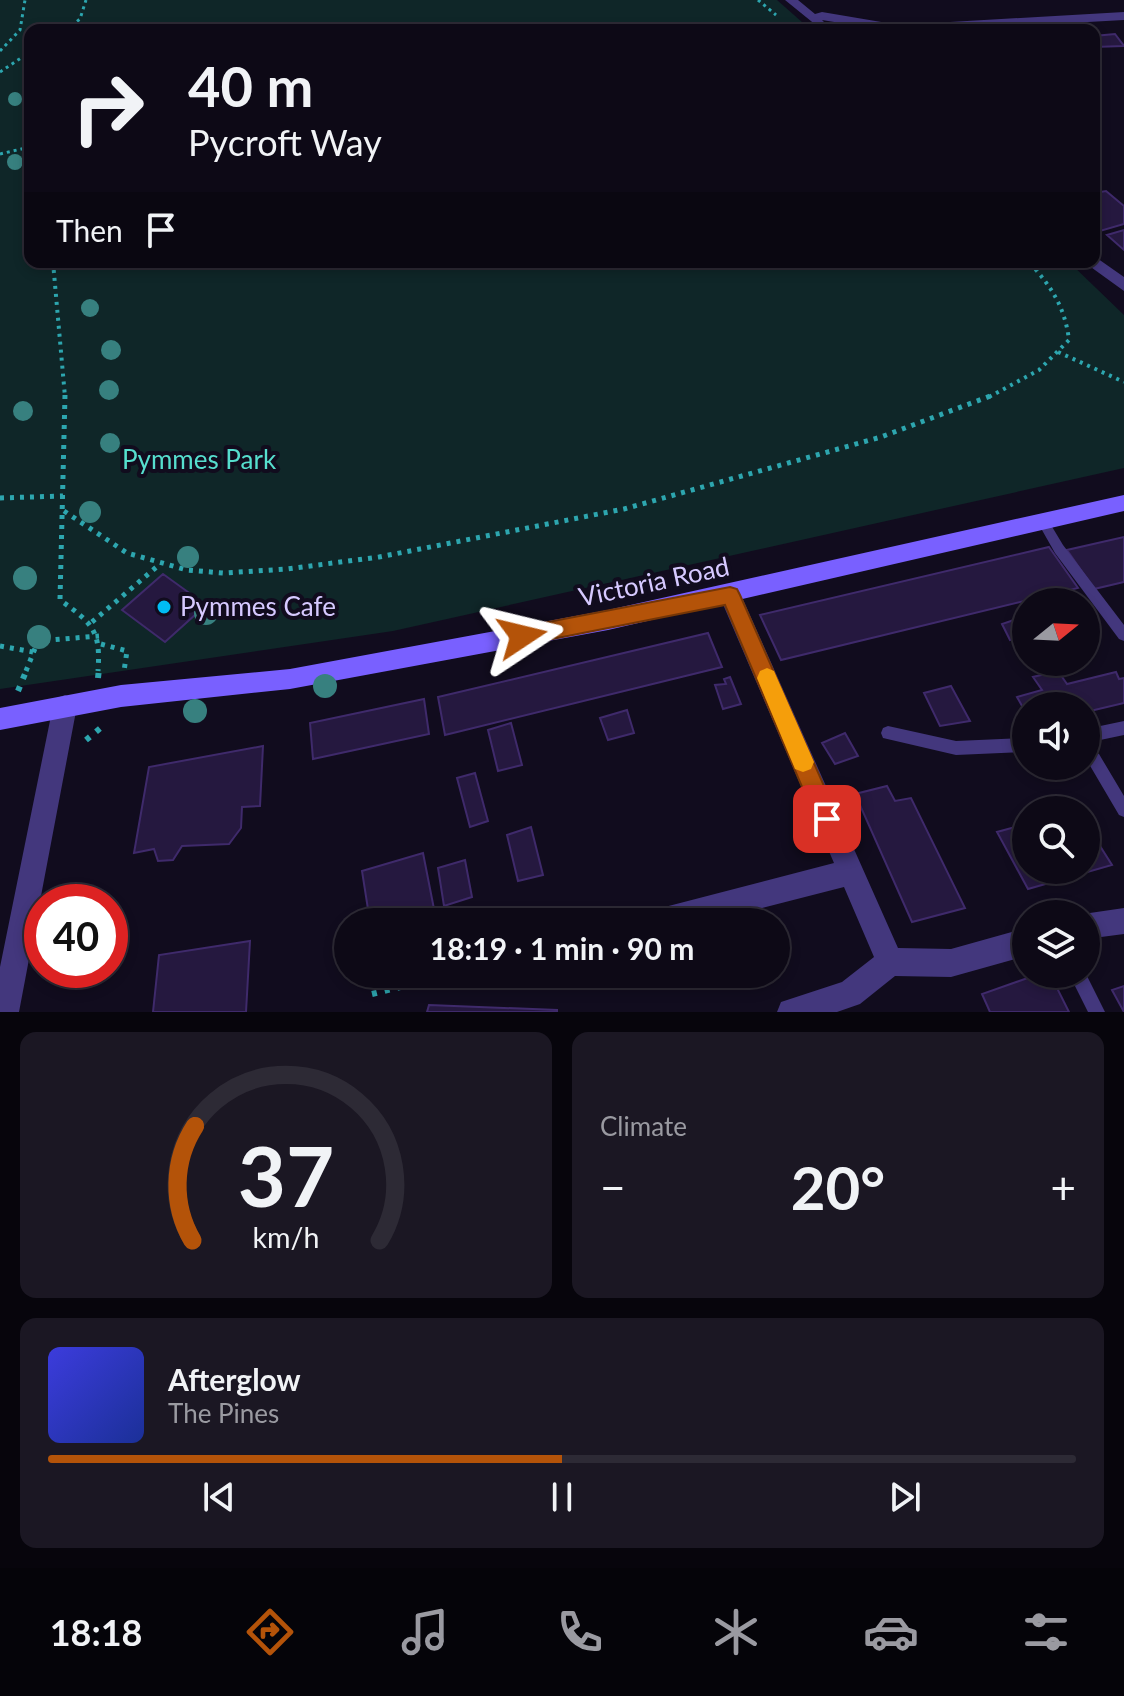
<!DOCTYPE html>
<html lang="en">
<head>
<meta charset="utf-8">
<style>
  body { margin:0; font-family:Lato,sans-serif; background:#1b1723; color:#f1f3f6; height:100vh; display:flex; flex-direction:column; font-size:30px; white-space:nowrap }
  * { box-sizing:border-box; margin:0 }
  p { font-size:26px; color:#9a9aa1 }
  .icon { flex:none; width:44px; height:44px; fill:none; stroke:currentColor; stroke-width:2; stroke-linecap:round; stroke-linejoin:round }
  .map { position:relative; height:1012px; overflow:hidden }
  .drawer { display:flex; flex-direction:column; gap:20px; padding:20px; background:#07050c; flex:1 }
  .drawer>* { flex:none }
  .banner { position:absolute; left:24px; top:24px; width:1076px; height:244px; border-radius:16px; box-shadow:0 4px 12px #0003,0 0 0 2px #2d2a35; background:#0d0916; color:#f1f3f6; overflow:hidden }
  .needle { width:52px; rotate:72deg }
  .controls { position:absolute; left:1012px; top:588px; display:grid; gap:16px }
  .controls a { display:grid; place-items:center; width:88px; height:88px; border-radius:50%; background:#0d0916; box-shadow:0 4px 12px #0003,0 0 0 2px #2d2a35; font-size:40px }
  .speed { position:absolute; left:24px; top:884px; display:flex; gap:16px; font-size:40px; font-weight:700; text-align:center }
  .speed>* { display:grid; place-content:center; width:104px; height:104px; border-radius:50%; background:#0d0916; box-shadow:0 4px 12px #0003,0 0 0 2px #2d2a35; line-height:1 }
  .speed .limit { border:12px solid #d22; background:#fff; color:#111 }
  .pin { position:absolute; display:grid; place-items:center; width:68px; height:68px; color:#fff; margin:-34px; border-radius:16px; box-shadow:0 4px 12px #0006 }
  .me { position:absolute; width:88px; margin:-44px; rotate:80deg; stroke-linejoin:round; filter:drop-shadow(0 0 6px #0008) }
  .turn { display:flex; align-items:center; gap:28px; height:168px; padding:0 32px; font-size:36px }
  .turn .icon { width:104px; height:104px; stroke-width:2.5 }
  .turn b { display:block; font-size:56px; line-height:68px }
  .then { display:flex; align-items:center; height:76px; padding:0 32px; background:#0003; gap:16px; font-size:30px }
  .big { font-size:60px; font-weight:700; line-height:1.1 }
  .drawer .widget { flex:1; display:flex; flex-direction:column; justify-content:center; gap:12px; min-width:0; padding:0 28px; border-radius:16px; background:#1b1723 }
  .drawer .dial { align-items:center; gap:0 }
  .dial svg { height:208px; overflow:visible; fill:none; stroke:#2d2a35; stroke-width:7; stroke-linecap:round; text-anchor:middle }
  .dial text { fill:#f1f3f6; stroke:none }
  .song { display:flex; align-items:center; gap:24px }
  .cover { width:96px; height:96px; border-radius:12px; background:linear-gradient(135deg,hsl(240 70% 55%),hsl(230 70% 35%)) }
  .played { height:8px; border-radius:4px; background:linear-gradient(90deg,#b45309 50%,#2d2a35 50%) }
  .keys { display:flex; justify-content:space-around; direction:ltr }
  .heat { display:flex; justify-content:space-between; align-items:center; font-size:44px; direction:ltr }
  .drawer .tiles { flex:1; display:grid; gap:20px; grid-template-columns:1fr 1fr }
  .widget:last-child { grid-column:span 2 }
  .trip { position:absolute; left:334px; top:908px; width:456px; height:80px; border-radius:40px; background:#0d0916; box-shadow:0 4px 12px #0003,0 0 0 2px #2d2a35; font-weight:700; line-height:80px; text-align:center }
  .tab-bar { display:flex; height:128px; justify-content:space-around; align-items:center; background:#050409; color:#9a9aa1 }
  .tab-bar .icon { width:56px; height:56px }
  .tab-bar .on { color:#b45309 }
  .tab-bar b { font-size:36px; color:#f1f3f6 }
  .map>svg:first-child { display:block }
</style>
</head>
<body>
<div class="map">
<svg width="1124" height="1012" viewBox="0 0 1124 1012">
  <rect width="100%" height="100%" fill="#110c1e"/>
  <!-- green -->
  <path fill="#0f2628" d="M0,0H777L811,30H30V262H1069L1124,315V468L393,631L0,689Z"/>
  <!-- building -->
  <path fill="#25183f" stroke="#3f2a6b" stroke-width="2" d="M1115,34L1124,46L1094,47V36Z
    M1106,191L1124,206V224L1100,231L1094,226V193Z
    M1124,230V250L1107,235Z
    M1124,537V582L1094,589L1067,550Z
    M1049,547L1078,588L781,660L760,615Z
    M163,574L206,605L165,642L122,610Z
    M1023,617L1026,636L1010,640L1002,624Z
    M708,633L722,667L445,735L438,697Z
    M1058,671L1067,684L1116,672L1119,679L1124,678V703L1086,712V706H1026V713L1017,697L1042,690L1033,677Z
    M730,677L741,704L723,709L715,685L726,684L724,679Z
    M951,686L970,721L940,726L924,693Z
    M424,699L429,734L313,759L310,723Z
    M627,710L634,733L608,740L600,718Z
    M511,723L522,765L498,771L488,730Z
    M845,733L858,756L835,764L822,743Z
    M263,746L260,806L242,807L241,828L229,844L182,846L173,860L158,861L154,849L134,853L149,767Z
    M475,773L488,821L470,827L457,778Z
    M887,786L895,801L911,798L965,908L912,922L855,794Z
    M1026,824V870H1086V824L1112,865L1028,889L997,832Z
    M531,827L543,875L518,881L507,835Z
    M423,853L435,914L407,922H370L362,871Z
    M465,860L472,897L444,906L438,868Z
    M250,941L246,1012H153L159,955Z
    M1039,974H1050L1069,1012H990L982,994Z
    M1124,986V1012L1112,990Z
    M429,1005L557,1010V1012H427Z"/>
  <g fill="none" stroke-linecap="round" stroke-linejoin="round">
    <!-- path-far3 -->
    <path stroke="#2da6af" stroke-width="3" stroke-dasharray="3 4" stroke-linecap="butt" d="M758,0L776,15
      M66,30L80,19L86,0
      M0,51L20,30L25,0
      M0,72L30,52
      M0,154L30,147"/>
    <!-- path-far2 -->
    <path stroke="#2da6af" stroke-width="4" stroke-dasharray="3 5" stroke-linecap="butt" d="M53,262L65,397
      M1058,352L1124,382
      M989,397L1039,370L1069,340C1065,307 1051,286 1029,262"/>
    <!-- path-far1 -->
    <path stroke="#2da6af" stroke-width="5" stroke-dasharray="4 6" stroke-linecap="butt" d="M65,395L60,600C92,623 101,630 98,671
      M0,498L63,496
      M64,511L127,553L187,570L223,573L287,569L379,557L624,509L881,437L993,395
      M92,622L160,564
      M101,644L127,651L124,671
      M0,646L33,652
      M26,671L38,641L99,636"/>
    <!-- path -->
    <path stroke="#2da6af" stroke-width="6" stroke-dasharray="5 8" stroke-linecap="butt" d="M98,678L99,669
      M18,691L27,669
      M86,740L103,726
      M372,994L453,974"/>
    <!-- lane -->
    <path fill="#43377d" fill-rule="evenodd" d="M1044,518L1048,520L1063,545L1124,625V641L1119,639L1055,553L1038,523L1040,520Z
      M1124,721V735L1086,743V729Z
      M888,726L956,741L1026,738V752L956,755L883,738L881,733L883,728Z
      M1094,752L1099,754L1124,796V817L1119,815L1089,764L1087,759L1089,754Z
      M1069,974H1086L1105,1012H1088Z"/>
    <!-- street -->
    <path fill="#43377d" fill-rule="evenodd" d="M785,0H798L815,14L822,12L899,25L1124,12V20L945,30H883L822,20L828,26L822,30Z
      M1094,256L1124,277V291L1088,265L1087,262H1094Z
      M730,586L738,588L741,595L898,948L951,949L1026,928V956L951,977L895,976L860,1004L837,1012H777L781,1002L842,982L874,957L844,887L708,922H644L648,913L657,909L834,863L719,595L722,588Z
      M65,695L73,698L77,706L19,1012H0V967L53,706L57,698Z
      M1124,908V934L1086,939V914H1083Z"/>
    <!-- secondary -->
    <path fill="#7960ff" fill-rule="evenodd" d="M1124,495V511L608,630L290,689L121,707L0,730V708L121,685L290,669L608,610Z"/>
  </g>
  <!-- trees -->
  <g fill="#37807f">
    <circle cx="15" cy="99" r="7"/>
    <circle cx="15" cy="162" r="8"/>
    <circle cx="90" cy="308" r="9"/>
    <circle cx="111" cy="350" r="10"/>
    <circle cx="109" cy="390" r="10"/>
    <circle cx="23" cy="411" r="10"/>
    <circle cx="110" cy="443" r="10"/>
    <circle cx="90" cy="512" r="11"/>
    <circle cx="188" cy="557" r="11"/>
    <circle cx="25" cy="578" r="12"/>
    <circle cx="206" cy="613" r="12"/>
    <circle cx="39" cy="637" r="12"/>
    <circle cx="325" cy="686" r="12"/>
    <circle cx="195" cy="711" r="12"/>
  </g>
  <!-- route -->
  <path fill="#b45309" stroke="#753606" stroke-width="2" d="M730,587L737,589L740,595L835,811L839,819L835,827L827,830L819,827L725,605L522,645L514,643L512,636L514,630L522,627Z"/>
  <!-- slow -->
  <path fill="#f59e0b" d="M767,668L774,671L814,762L811,769L803,772L795,769L757,678L760,671Z"/>
  <!-- markers -->
  <circle fill="#00bcf4" stroke="#110c1e" stroke-width="3" cx="164" cy="607" r="8"/>
  <g text-anchor="middle" stroke-width="8" stroke-linejoin="round" paint-order="stroke">
    <!-- park labels -->
    <g font-size="26" fill="#56dece" stroke="#110c1e">
      <text x="199" y="469">Pymmes Park</text>
    </g>
    <!-- street labels -->
    <g font-size="26" fill="#d6c9ff" stroke="#110c1e">
      <text transform="translate(654 582) rotate(-12)" y="9">Victoria Road</text>
    </g>
    <!-- poi labels -->
    <g font-size="26" fill="#d6c9ff" stroke="#110c1e" text-anchor="start">
      <text x="180" y="616">Pymmes Cafe</text>
    </g>
  </g>
</svg>
<div class="controls">
<a><svg class="needle" viewBox="-14 -14 28 28"><path d="M0-13l5 13h-10z" fill="#e53935"/><path d="M0 13l5-13h-10z" fill="#9a9aa1"/></svg></a>
<a><svg class="icon" aria-label="sound" viewBox="0 0 24 24"><path d="M4 9h4l5-4v14l-5-4H4zM17 9q2 3 0 6"/></svg></a>
<a><svg class="icon" aria-label="search" viewBox="0 0 24 24"><circle cx="10" cy="10" r="6"/><path d="M15 15l6 6"/></svg></a>
<a><svg class="icon" aria-label="layers" viewBox="0 0 24 24"><path d="M12 4l9 5-9 5-9-5zM3 14l9 5 9-5"/></svg></a>
</div>
<div class="speed"><div class="limit">40</div></div>
<div class="pin" style="left:827px;top:819px;background:#d93025"><svg class="icon" aria-label="arrive" viewBox="0 0 24 24"><path d="M6 21V4h12l-3 4 3 4H6"/></svg></div>
<svg class="me" style="left:522px;top:636px" viewBox="-20 -20 40 40"><path d="M0-17L14 15 0 8-14 15z" fill="#b45309" stroke="#fff" stroke-width="4"/></svg>
<div class="trip">18:19 · 1 min · 90 m</div>
<div class="banner">
<div class="turn"><svg class="icon" aria-label="right" viewBox="0 0 24 24"><path d="M7 20v-9h11M14 6l5 5-5 5"/></svg><div><b>40 m</b>Pycroft Way</div></div>
<div class="then">Then<svg class="icon" aria-label="arrive" viewBox="0 0 24 24"><path d="M6 21V4h12l-3 4 3 4H6"/></svg></div>
</div>
</div>
<section class="drawer">
<div class="tiles">
<div class="widget dial"><svg viewBox="0 0 100 80">
<path d="M14 69A42 42 0 1 1 86 69"/>
<path d="M14 69A42 42 0 0 1 15 25" stroke="#b45309"/>
<text x="50" y="56" font-size="32" font-weight="700">37</text>
<text x="50" y="72" font-size="11">km/h</text>
</svg></div>
<div class="widget"><p>Climate</p>
<div class="heat"><a>−</a><b class="big">20°</b><a>+</a></div>
</div>
<div class="widget">
<div class="song"><i class="cover"></i><div><b>Afterglow</b><p>The Pines</p></div></div>
<div class="played"></div>
<div class="keys"><svg class="icon" aria-label="previous" viewBox="0 0 24 24"><path d="M18 5L8 12l10 7zM5 5v14"/></svg><svg class="icon" aria-label="pause" viewBox="0 0 24 24"><path d="M8 5v14M16 5v14"/></svg><svg class="icon" aria-label="next" viewBox="0 0 24 24"><path d="M6 5l10 7-10 7zM19 5v14"/></svg></div>
</div>
</div>
</section>
<nav class="tab-bar">
<b>18:18</b>
<svg class="icon on" aria-label="directions" viewBox="0 0 24 24"><path d="M12 3l9 9-9 9-9-9zM9 14v-3h6M13 9l2 2-2 2"/></svg>
<svg class="icon" aria-label="music" viewBox="0 0 24 24"><path d="M9 18V5l10-2v13"/><circle cx="6" cy="18" r="3"/><circle cx="16" cy="16" r="3"/></svg>
<svg class="icon" aria-label="phone" viewBox="0 0 24 24"><path d="M5 4h4l2 5-3 2q2 4 5 5l2-3 5 2v4C11 20 4 13 5 4z"/></svg>
<svg class="icon" aria-label="climate" viewBox="0 0 24 24"><path d="M12 3v18M4 7l16 10M4 17L20 7"/></svg>
<svg class="icon" aria-label="car" viewBox="0 0 24 24"><path d="M5 17H2v-5l4-1 3-4h7l3 4 3 1v5h-3M9 17h6M6 11h13"/><circle cx="7" cy="17" r="2"/><circle cx="17" cy="17" r="2"/></svg>
<svg class="icon" aria-label="filters" viewBox="0 0 24 24"><path d="M4 7h16M4 17h16"/><circle cx="9" cy="7" r="2"/><circle cx="15" cy="17" r="2"/></svg>
</nav>
</body>
</html>
